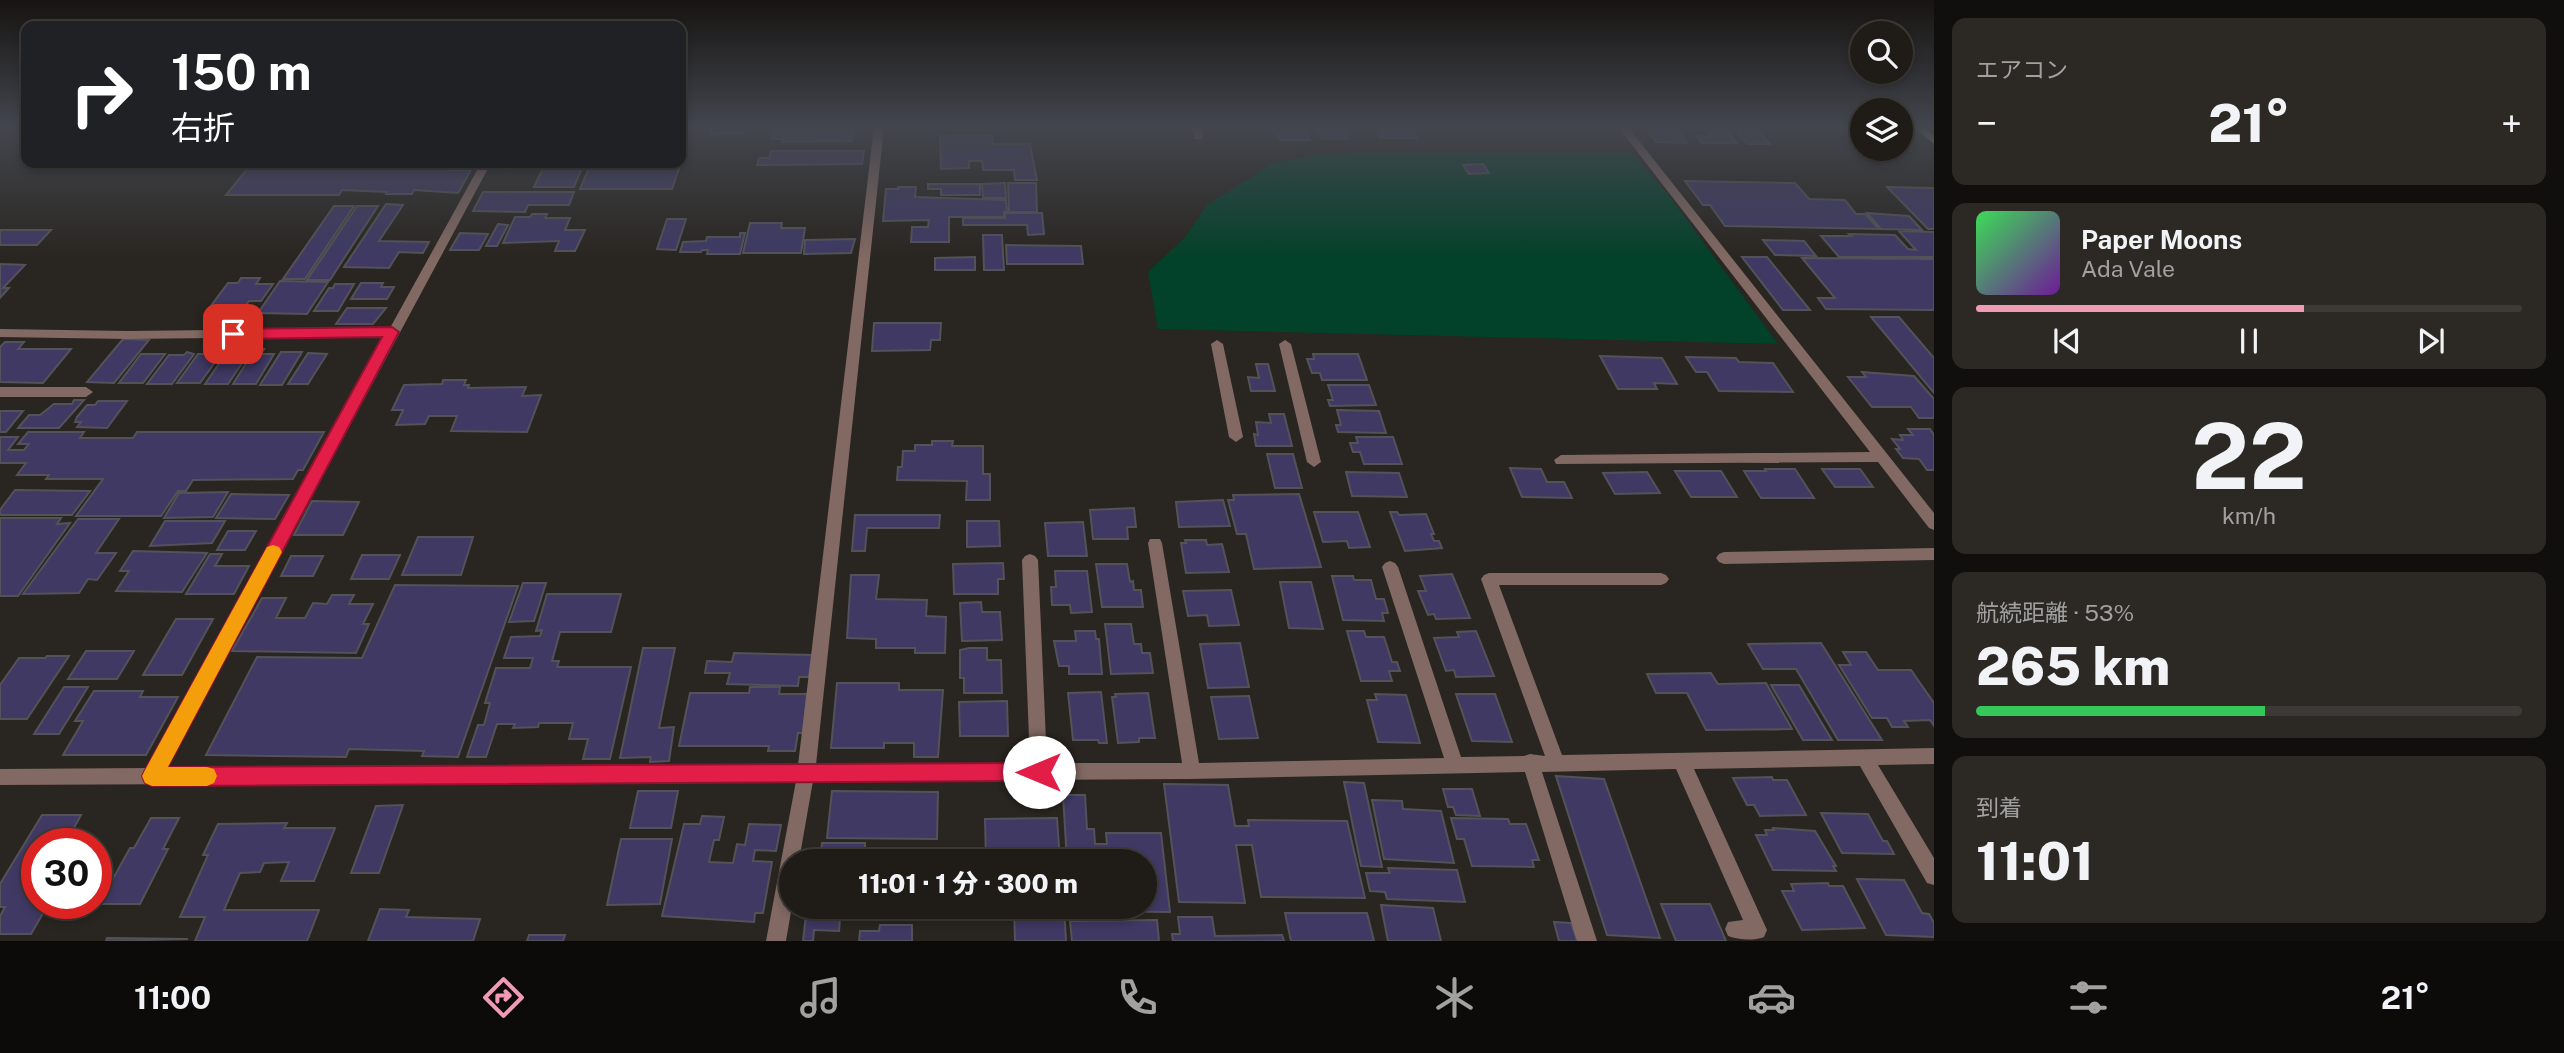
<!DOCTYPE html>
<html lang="ja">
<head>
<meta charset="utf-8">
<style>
  body { margin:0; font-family:"Public Sans","Noto Sans JP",sans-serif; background:#2c2925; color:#f1f3f6; height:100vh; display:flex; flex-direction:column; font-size:26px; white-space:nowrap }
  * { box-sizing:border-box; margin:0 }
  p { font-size:23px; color:#a1a1a2 }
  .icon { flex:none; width:38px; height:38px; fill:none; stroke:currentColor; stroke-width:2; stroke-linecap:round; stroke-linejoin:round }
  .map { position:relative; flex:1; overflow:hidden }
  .sheet { display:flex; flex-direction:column; gap:18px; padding:18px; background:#110f0d; width:630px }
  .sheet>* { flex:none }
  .top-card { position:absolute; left:21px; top:21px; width:665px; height:147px; border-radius:14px; box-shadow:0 4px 10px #0003,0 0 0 2px #3c3a37; background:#202124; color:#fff; overflow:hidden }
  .buttons { position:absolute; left:1850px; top:21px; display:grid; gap:14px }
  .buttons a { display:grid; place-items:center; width:63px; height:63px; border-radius:50%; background:#1f1c18; box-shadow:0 4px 10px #0003,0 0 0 2px #3c3a37; font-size:35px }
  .speed { position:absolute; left:21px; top:828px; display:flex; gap:14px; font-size:35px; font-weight:700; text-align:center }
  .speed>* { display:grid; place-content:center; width:91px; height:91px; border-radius:50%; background:#1f1c18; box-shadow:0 4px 10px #0003,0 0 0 2px #3c3a37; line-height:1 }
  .speed .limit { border:10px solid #d22; background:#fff; color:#111 }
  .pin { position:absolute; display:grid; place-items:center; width:60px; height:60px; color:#fff; margin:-30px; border-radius:14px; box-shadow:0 4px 10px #0006 }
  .me { position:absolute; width:77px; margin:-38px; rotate:270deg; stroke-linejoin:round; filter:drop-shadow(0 0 5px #0008) }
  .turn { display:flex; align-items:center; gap:24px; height:147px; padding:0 35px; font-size:32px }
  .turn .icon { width:91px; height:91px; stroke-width:2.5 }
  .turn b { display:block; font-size:49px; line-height:60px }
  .big { font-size:52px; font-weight:800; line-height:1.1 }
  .sheet .tile { flex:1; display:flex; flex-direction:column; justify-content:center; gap:10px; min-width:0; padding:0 24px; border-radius:14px; background:#2c2925 }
  .sheet .dial { align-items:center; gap:0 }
  .dial b { font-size:91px; line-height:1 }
  .song { display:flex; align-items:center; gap:21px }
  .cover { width:84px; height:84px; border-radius:10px; background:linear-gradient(135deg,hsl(130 70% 55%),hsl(280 70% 35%)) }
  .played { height:7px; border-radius:4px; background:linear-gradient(90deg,#f09ab7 60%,#3c3a37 60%) }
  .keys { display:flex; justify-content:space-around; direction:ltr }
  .heat { display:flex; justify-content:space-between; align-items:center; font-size:38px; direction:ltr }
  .charge { height:10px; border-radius:5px; background:linear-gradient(90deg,#34c759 53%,#3c3a37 0) }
  .trip { position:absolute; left:779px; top:849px; width:378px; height:70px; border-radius:35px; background:#1f1c18; box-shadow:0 4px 10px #0003,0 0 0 2px #3c3a37; font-weight:800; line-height:70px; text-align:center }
  .dock { display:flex; height:112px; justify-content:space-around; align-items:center; background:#0c0b0a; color:#a1a1a2 }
  .dock .icon { width:49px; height:49px }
  .dock .on { color:#f09ab7 }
  .dock b { font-size:32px; color:#f1f3f6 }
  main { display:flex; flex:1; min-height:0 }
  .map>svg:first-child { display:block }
</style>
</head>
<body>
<main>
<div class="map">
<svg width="1934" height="941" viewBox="0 0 1934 941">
  <rect width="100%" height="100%" fill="#292520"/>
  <!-- green -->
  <path fill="#02412a" d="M1374,151L1631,152L1670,197L1778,344L1158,329L1148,272L1185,237L1207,205L1273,163L1323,154Z"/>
  <!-- building -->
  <path fill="#3f3964" stroke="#535259" stroke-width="2" d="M712,127H745L743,134H710Z
    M775,127H854L852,141L782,142L783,139H772Z
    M1271,127H1305L1310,140H1280Z
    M1381,128H1412L1417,138H1380L1377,133H1383Z
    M1317,129H1344L1348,138L1321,139Z
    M1648,131L1680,133L1687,143L1656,142Z
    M1737,131L1759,132L1770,144H1747Z
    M1708,132H1728L1737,143H1701L1696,136L1712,137Z
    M992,135L993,144H1030L1037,180H1015L1014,170H983L982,161H969V168L941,169L940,136Z
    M771,151H864L862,164L757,165L759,158H769Z
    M252,163H432L414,164L411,169L451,166L449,170H471L458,193L414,190L412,194H386L387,192L342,190L339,195H226Z
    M584,163L574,187H534L545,164Z
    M591,163H681L672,189H580Z
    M1483,164L1489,173L1469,174L1463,165Z
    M1685,181L1795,183L1809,199L1845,200L1856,214H1865L1879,229L1725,226L1710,205H1703Z
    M1005,183L1006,198H983L982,184Z
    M1008,183H1036L1037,212H1009Z
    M928,184H980V195H941V189H928Z
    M898,187H916L915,197L1006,200L1007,212H1004V217H949V242H911L912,227H928L929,220L883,221L886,189H898Z
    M1887,187L1934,188V229H1928Z
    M483,192H574L569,205H528L525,212L473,211Z
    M386,204L403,205L379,241L429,242L423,253L399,252L389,268L344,267Z
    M334,206H354L305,279H283Z
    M357,206H378L330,280H307Z
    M1005,213H1042L1044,234L1028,235L1027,225H963V218H1005Z
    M1867,213L1909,216L1922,230L1881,229Z
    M532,214H547L545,218H570L565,230H585L575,251H555L559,241L503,243L515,217H530Z
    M667,219H686L676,250L657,249Z
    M750,223H782L781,228H805L801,253H743Z
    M498,224L508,225L497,246H486Z
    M0,230H51L37,245H0Z
    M1899,231L1934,232V257H1839L1821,236H1851L1849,234L1895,235L1908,249L1916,250Z
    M460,233L488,234L479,250H450Z
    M740,233H745L740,254H707L708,250H702L701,252H680L683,242L706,241L707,237H740Z
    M983,235H1002L1004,270H984Z
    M855,239L851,253L804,254L805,240Z
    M1763,240L1804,241L1816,256L1775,255Z
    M1006,245L1081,246L1083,264H1007Z
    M975,257V270H935V258Z
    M1742,257H1767L1810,310H1783Z
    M1802,258L1934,259V310L1826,309L1818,298H1835Z
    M0,264L25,265L3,288H9L0,298Z
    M241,278H260L256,284H273L261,301H249L244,308L208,310L228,283H238Z
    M280,281L328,282L307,314L258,313Z
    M361,283H383L381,287H394L387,299H351Z
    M335,284H354L338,311H314L329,288H333Z
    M347,308H386L373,324H336Z
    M1871,317H1899L1934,358V393Z
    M874,323H941L940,340H931L930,350L872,351Z
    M123,339L149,340L114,383L87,382Z
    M5,342H24L18,349H71L43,383L0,382V347Z
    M255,349H264L261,354H274L256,384H233Z
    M187,352L194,354L172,384H147L169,355H184Z
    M227,352L249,353L228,384H205Z
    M281,352H302L282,385H260Z
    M308,353L327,354L308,384H288Z
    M141,354H165L143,383H119Z
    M198,354H221L200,383H177Z
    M1313,354H1358L1367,380H1322L1320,373H1312L1307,359H1314Z
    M1600,356L1662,358L1677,384L1654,383L1657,389H1618Z
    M1686,357L1736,358L1739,362L1773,363L1793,392L1719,391L1707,372H1696Z
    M1256,364H1268L1275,391H1251L1248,377L1259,378Z
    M1862,372L1914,376L1934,399V418H1919L1911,407H1872L1848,377H1866Z
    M443,380H466L464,385H469L468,388L526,387L522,396L541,395L527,432L451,431L457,416H429L425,424L396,425L403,410H392L404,385L442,384Z
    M1328,385H1369L1376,405L1330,406L1328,400H1333Z
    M74,400H84L59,428H18L29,415H40L54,404H72Z
    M98,401H127L107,428L77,427L81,422H75L77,417L87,405H95Z
    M1337,410L1379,411L1386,433L1338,432L1336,425H1341Z
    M0,411H23L6,432H0Z
    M1269,414H1284L1292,446H1256L1254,434L1258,435L1256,422L1271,423Z
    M1908,429H1930L1934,435V470H1927L1919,459L1903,458L1896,449H1900L1892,439L1903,440L1900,435H1913Z
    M28,432H84L80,438H133L137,432H324L303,470H298L293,479L193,480L186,491H178L161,516H76L103,479H46L49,475H17L26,463H0V437H18L8,450H24L29,444H18Z
    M1356,437H1393L1402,464H1364L1360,452H1353L1350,443H1358Z
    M932,441H953L952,446H983V474H990V500H966L967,481L897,480L898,467H902L903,451H915V445H932Z
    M1267,454H1293L1302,488H1275Z
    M1510,468L1541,469L1547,482H1564L1572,498L1522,497Z
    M1765,469H1795L1814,498H1761L1744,471H1766Z
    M1822,469H1860L1873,487H1835Z
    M1675,471H1721L1737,497H1691Z
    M1346,472L1399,473L1407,497L1352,496Z
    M1647,472L1660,493L1615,494L1603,473Z
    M15,490L90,491L72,515H0V510Z
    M228,492L213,517L164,518L179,493Z
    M231,494L289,495L275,519L216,518Z
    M1299,494L1321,567L1254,569L1246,534H1237L1228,500H1234L1233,495Z
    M1223,500L1230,526L1179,527L1176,502Z
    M312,501L359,502L343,535H294Z
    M1134,508L1136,527H1127L1128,539H1093L1090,510Z
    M1314,512H1358L1370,547L1349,548L1347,541L1323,542Z
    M1390,512H1397L1399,515L1426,514L1434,534H1431L1434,541H1439L1442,548L1405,551Z
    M855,515H940L939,528H867L865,551H852Z
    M0,518H61L57,524L70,523L18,596H0Z
    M78,519H119L96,553H116L97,580L88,579L79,593L23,594Z
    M165,521H225L212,543L150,546Z
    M967,521H999L1000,546L967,547Z
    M1083,522L1087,556H1048L1045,523Z
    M228,531H256L245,550H217Z
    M418,537H473L461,575H402Z
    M1185,540H1206L1207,545L1222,544L1229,572L1186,573L1181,543H1186Z
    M133,551L207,553L182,592L116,591L129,571H120Z
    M210,554H222L215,566H249L234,594H186Z
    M362,555H400L389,579H351Z
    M291,556H323L313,576H281Z
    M1003,563L1004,579H998V594H954L953,564Z
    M1096,564H1127L1130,582L1133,581L1134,590H1141L1143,607H1102Z
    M1055,571H1087L1092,612L1071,613L1070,605H1052L1051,587H1056Z
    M1452,574L1470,618L1436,619L1434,614L1428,615L1418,591H1426L1420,576Z
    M851,575H879L876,599L927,600L926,616L946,617L945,653H915V648H876V639L847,638Z
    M1332,576H1353L1354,580H1371L1376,599H1384L1388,613H1382L1384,621L1343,620Z
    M1280,582H1311L1323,629L1289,628Z
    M523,583H546L534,621L509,622Z
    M395,585L518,586L458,757L422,756L424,751L349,749L346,757L206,755L257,657L362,658Z
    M1231,590L1239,625L1209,626L1207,615L1188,616L1183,591Z
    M547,594H621L611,632H560L552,661H559L557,667H631L610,759H583L588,739H569L573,723H539L538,727L513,728L515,724H497L486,757H467L478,725H484L490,703H485L496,668H530L533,658H504L511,637L540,636L542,630L536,631Z
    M332,595H354L349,604H373L363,624H369L356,653L232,651L262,598H286L276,618H305L313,603L327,604Z
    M981,602L982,612H1000L1002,640L962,641L960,603Z
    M176,619H213L182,675H143Z
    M1105,624H1131L1134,644H1141L1142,653H1150L1153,673L1111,674Z
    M1075,631H1095L1096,639H1099L1102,674H1069V666H1059L1054,641H1076Z
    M1347,631H1364L1366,637H1384L1392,662H1397L1400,671H1389L1392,681H1361Z
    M1476,631L1494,676L1456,677L1454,670L1446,671L1434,638L1459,637L1457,632Z
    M1240,643L1249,687L1208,688L1200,644Z
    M1821,643L1882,740H1838L1796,669H1763L1748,644Z
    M643,648H675L659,728L674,727L669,761L650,762L651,757L620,758Z
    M969,648H987V660H1001L1002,693H964V678H960V650Z
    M86,651H134L117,679H68Z
    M1843,652H1866L1878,670H1911L1934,703V726L1930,720L1904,721L1908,727H1892L1887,718H1872L1839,665H1851Z
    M734,653L812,655L809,677H799L798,686L727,684L730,673H705L707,661L732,662Z
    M47,656H69L27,719H0V685L19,658H45Z
    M1711,673L1718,684L1766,683L1792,729L1706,730L1687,693H1656L1647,674Z
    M837,683H899V690H943L938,757H914V743H884V748H831Z
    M1771,685H1799L1832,740H1803Z
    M64,687H88L59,734H34Z
    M750,687H780L779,694H807L803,733H798L795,751H768L769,746H679L690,693H749Z
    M94,691H143L140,697H178L146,755H63L83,721H75Z
    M1101,692L1107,743H1099L1098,740H1073L1068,693Z
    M1148,693L1155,738H1139V742L1118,743L1112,697H1116L1115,694Z
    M1375,694L1406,695L1420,743L1378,742L1367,700H1377Z
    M1456,694H1495L1512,742L1472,741Z
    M1249,696L1258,738L1219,739L1211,697Z
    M1007,701L1008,736H960L959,702Z
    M1556,776L1604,779L1660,938L1607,935Z
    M1772,777L1773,780H1787L1806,815L1760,816L1754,805H1747L1733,778Z
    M1344,782L1364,783L1382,867L1361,866Z
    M1164,784L1228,785L1235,826H1249L1248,820L1347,821L1365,898L1261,897L1252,845H1236L1245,903L1179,902Z
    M1443,789H1472L1480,816L1456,815L1453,807H1448Z
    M638,791H678L671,828H630Z
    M832,791L938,792L937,839L827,838Z
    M1063,795H1085L1087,829H1094L1095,844H1107L1106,833H1161L1170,912L1070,911V906H1144V861H1067Z
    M1372,800L1402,801L1403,809L1441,811L1454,863L1384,859Z
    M403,805L379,873H351L376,806Z
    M1821,813L1868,814L1883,841H1887L1894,854L1842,853Z
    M42,815H81L69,837H76L72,844H37V903H49L31,934H0V916L5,907H0V884Z
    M702,816L724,817L719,840H714L709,862L733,863L737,844L745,845L749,824L781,825L776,851L755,850L753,861L772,862L763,913H755L754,922L662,916L684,824H700Z
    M151,818H179L163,849H168L140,904H99L130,848H134Z
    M1057,818L1060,861H986L985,819Z
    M1451,818L1508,819L1510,824H1526L1539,860H1532L1534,867L1472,866L1464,839H1457Z
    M287,823L284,828H335L314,881H281L289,862L264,863L260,872L240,873L224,910H319L307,941H195L205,917H180L208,855H203L218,824Z
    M1773,828L1815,831L1836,866H1833L1836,871L1773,870L1756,835H1767L1765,830H1774Z
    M621,839H672L660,904L607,905Z
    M822,843H865V851H881L880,861H820Z
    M1388,868L1457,870L1465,902L1387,899L1385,892L1370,891L1366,873H1390Z
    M1857,879L1904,880L1922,913L1929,914L1934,923V937L1886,935Z
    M1828,883L1829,886H1843L1865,928L1802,930L1782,891H1794L1791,884Z
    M1661,904H1710L1726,941H1676Z
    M1381,905L1433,908L1441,941H1388Z
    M807,906H841L839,931L814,930L813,941H803Z
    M1014,907H1064L1066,941H1015Z
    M380,909L409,910L406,917L480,919L473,941H368Z
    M1285,913H1367L1374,941H1291Z
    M1178,917H1212L1215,936L1282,935L1284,941H1173L1172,934H1180Z
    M1157,920L1159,941H1072L1070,921Z
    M1554,922L1571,923L1577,941H1559Z
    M880,925H912V941H859L860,931H879Z
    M529,935H565L563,941H527Z
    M107,938L188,939L106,941Z"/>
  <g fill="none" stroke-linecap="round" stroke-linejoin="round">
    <!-- minor -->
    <path fill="#826963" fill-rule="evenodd" d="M874,127H884L816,765L1030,764L1022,560L1025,556L1030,554L1035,556L1038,560L1047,763H1182L1148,543L1150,539H1160L1162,543L1199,763L1444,758L1382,567L1385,563L1390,561L1395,563L1398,567L1461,757L1524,756L1530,754L1545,756L1481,579L1484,575L1489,573H1661L1666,575L1669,579L1666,583L1661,585H1499L1562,755L1934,748V764L1878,765L1934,858V885L1927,883L1860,766L1694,769L1767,930L1764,937C1753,941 1739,940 1728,936L1725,929L1728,922L1743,920L1676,769L1542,772L1597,941H1577L1525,772L1192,779L813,781L799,861H791L792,906L786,941H766L796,781L0,785V769L148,768L385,336L128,339L0,337V329L128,331L390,328L481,163H491L166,768L798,765Z
      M1191,127H1201L1203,139H1195Z
      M1618,127H1628L1934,513V530L1929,528L1878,462L1556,464L1554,460L1561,455L1870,452Z
      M1217,340L1223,344L1243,437L1236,442L1229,437L1211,344Z
      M1285,340L1291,344L1321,462L1314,467L1307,462L1279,344Z
      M0,387H86L93,392L86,397H0Z
      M1934,548V560L1724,564L1719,562L1716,558L1719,554L1724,552Z"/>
    <!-- secondary -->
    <path fill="#b68f86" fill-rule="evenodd" d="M1914,127H1925L1934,136V144Z"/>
  </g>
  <!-- sky -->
  <linearGradient id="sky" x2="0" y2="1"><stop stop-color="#171412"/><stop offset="0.49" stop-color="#43464e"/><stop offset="1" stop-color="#43464e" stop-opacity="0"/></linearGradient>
  <rect width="1934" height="259" fill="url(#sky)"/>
  <!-- route -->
  <path fill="#e11d48" stroke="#92132f" stroke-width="2" d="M392,327L399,332L168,767L1039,763L1046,765L1049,772L1046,779L1039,781L152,786L145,783L142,776L145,770L382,337L233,339L226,334L233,329Z"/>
  <!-- slow -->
  <path fill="#f59e0b" d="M273,545L279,547L282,552L168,767H207L214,769L217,776L214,783L207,786H152L145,783L142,776L145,770L267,547Z"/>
</svg>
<div class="buttons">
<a><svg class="icon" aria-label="search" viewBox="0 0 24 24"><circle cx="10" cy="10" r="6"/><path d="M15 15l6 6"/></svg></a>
<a><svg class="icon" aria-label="layers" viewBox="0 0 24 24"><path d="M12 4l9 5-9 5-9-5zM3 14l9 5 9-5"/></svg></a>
</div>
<div class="speed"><div class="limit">30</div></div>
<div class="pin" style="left:233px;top:334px;background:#d93025"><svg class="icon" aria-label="arrive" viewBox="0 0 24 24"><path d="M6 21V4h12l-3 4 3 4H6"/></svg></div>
<svg class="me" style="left:1039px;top:772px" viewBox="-20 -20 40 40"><circle r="19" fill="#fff"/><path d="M0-13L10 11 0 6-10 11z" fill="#e11d48"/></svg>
<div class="trip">11:01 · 1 分 · 300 m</div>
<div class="top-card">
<div class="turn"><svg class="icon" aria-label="right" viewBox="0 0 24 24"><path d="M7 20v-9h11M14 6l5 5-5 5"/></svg><div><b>150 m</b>右折</div></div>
</div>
</div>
<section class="sheet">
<div class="tile"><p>エアコン</p>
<div class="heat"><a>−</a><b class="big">21°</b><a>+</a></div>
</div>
<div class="tile">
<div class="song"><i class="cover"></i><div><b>Paper Moons</b><p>Ada Vale</p></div></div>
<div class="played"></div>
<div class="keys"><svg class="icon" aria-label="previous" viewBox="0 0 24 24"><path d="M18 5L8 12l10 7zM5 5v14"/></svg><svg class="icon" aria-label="pause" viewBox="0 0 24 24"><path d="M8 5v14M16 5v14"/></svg><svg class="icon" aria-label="next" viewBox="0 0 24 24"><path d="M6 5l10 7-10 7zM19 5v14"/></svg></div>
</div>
<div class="tile dial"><b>22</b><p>km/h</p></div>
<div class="tile"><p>航続距離 · 53%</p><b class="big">265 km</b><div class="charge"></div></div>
<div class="tile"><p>到着</p><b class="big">11:01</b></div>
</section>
</main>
<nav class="dock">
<b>11:00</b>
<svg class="icon on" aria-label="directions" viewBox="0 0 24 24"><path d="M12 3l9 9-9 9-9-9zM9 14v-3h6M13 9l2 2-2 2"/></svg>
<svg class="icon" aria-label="music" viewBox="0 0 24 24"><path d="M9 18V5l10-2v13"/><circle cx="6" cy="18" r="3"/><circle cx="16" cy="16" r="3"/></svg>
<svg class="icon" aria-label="phone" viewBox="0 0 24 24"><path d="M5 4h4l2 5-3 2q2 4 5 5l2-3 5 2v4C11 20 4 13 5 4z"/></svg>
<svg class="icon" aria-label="climate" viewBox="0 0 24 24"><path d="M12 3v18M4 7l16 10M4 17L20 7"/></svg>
<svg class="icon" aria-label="car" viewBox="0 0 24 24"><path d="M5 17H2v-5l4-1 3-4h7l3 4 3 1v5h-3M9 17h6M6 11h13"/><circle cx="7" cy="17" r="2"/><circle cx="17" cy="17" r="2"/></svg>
<svg class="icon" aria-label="filters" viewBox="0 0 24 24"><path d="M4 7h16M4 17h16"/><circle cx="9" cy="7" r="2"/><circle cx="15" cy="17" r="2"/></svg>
<b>21°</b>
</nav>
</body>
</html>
